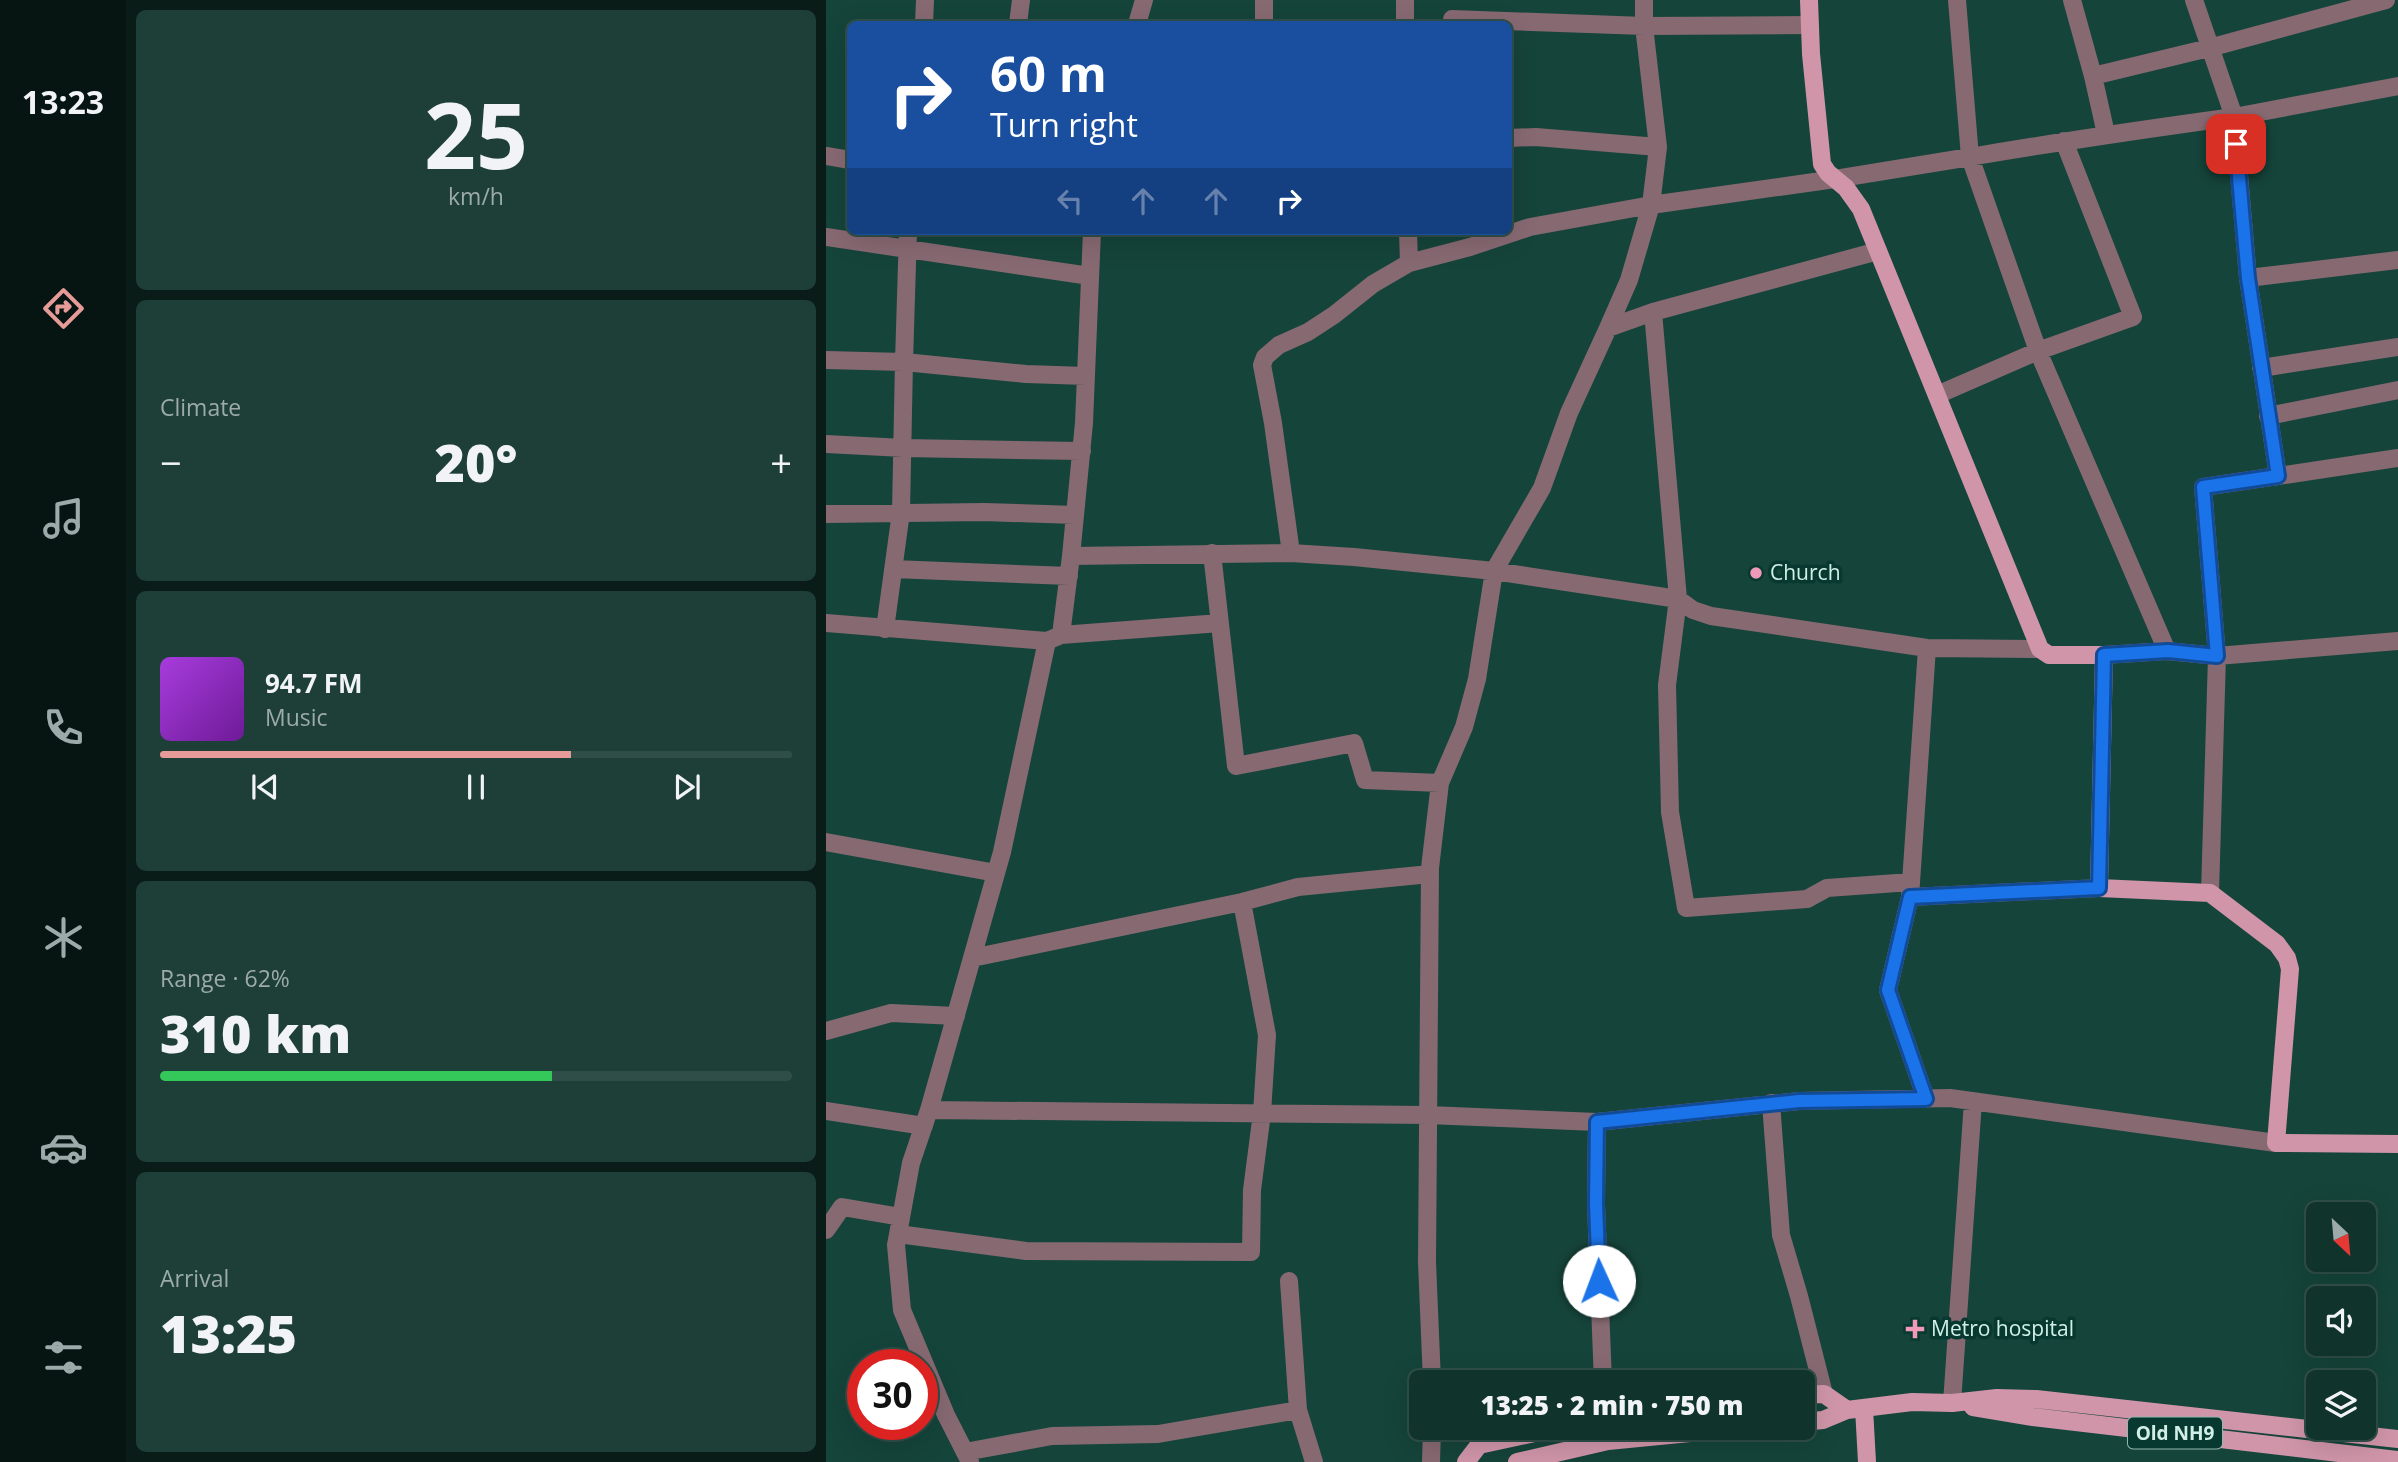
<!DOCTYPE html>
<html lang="en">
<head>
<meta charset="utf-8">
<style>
  body { margin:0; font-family:"Open Sans",sans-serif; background:#1e3f38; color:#f1f3f6; height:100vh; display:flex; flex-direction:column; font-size:26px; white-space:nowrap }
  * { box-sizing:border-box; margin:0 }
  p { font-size:23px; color:#9caaa9 }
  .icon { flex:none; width:38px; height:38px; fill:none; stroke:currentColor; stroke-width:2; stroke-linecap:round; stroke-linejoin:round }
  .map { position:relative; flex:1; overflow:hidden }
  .details { display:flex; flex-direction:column; gap:10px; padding:10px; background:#091c18; width:700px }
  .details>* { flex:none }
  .hud { position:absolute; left:21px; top:21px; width:665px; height:214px; border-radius:10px; box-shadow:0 7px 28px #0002,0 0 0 2px #304e48; background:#1a4fa0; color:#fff; overflow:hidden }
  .needle { width:46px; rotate:154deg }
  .tools { position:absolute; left:1480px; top:1202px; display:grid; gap:14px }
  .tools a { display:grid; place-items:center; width:70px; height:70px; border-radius:10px; background:#10332c; box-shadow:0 7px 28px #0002,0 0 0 2px #304e48; font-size:35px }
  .speed { position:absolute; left:21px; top:1349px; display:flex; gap:14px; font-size:35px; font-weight:700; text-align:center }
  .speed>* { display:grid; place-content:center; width:91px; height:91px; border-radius:50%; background:#10332c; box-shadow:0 7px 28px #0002,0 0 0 2px #304e48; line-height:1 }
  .speed .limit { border:10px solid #d22; background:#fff; color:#111 }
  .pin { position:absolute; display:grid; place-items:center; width:60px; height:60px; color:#fff; margin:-30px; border-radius:14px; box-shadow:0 4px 10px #0006 }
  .me { position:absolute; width:77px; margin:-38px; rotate:358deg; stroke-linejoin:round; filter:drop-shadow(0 0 5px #0008) }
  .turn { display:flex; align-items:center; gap:24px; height:147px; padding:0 28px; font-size:32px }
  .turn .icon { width:91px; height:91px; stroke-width:2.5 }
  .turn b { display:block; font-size:49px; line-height:60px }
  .lanes { display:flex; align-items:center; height:66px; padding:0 28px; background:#0003; justify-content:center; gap:35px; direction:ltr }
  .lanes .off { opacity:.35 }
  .big { font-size:52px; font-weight:800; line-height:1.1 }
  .details .tile { flex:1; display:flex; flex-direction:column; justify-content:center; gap:10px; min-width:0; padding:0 24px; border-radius:10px; background:#1e3f38 }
  .details .dial { align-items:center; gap:0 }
  .dial b { font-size:91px; line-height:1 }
  .song { display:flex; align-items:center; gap:21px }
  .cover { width:84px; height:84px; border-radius:10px; background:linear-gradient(135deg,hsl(280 70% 55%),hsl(280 70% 35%)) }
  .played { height:7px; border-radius:4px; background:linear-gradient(90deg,#e69b98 65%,#304e48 65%) }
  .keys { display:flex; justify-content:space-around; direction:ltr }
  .heat { display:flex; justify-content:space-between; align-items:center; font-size:38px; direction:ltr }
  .charge { height:10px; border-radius:5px; background:linear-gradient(90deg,#34c759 62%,#304e48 0) }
  .trip { position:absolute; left:583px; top:1370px; width:406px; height:70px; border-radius:10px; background:#10332c; box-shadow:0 7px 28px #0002,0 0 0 2px #304e48; font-weight:800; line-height:70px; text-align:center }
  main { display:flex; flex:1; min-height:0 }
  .tab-bar { display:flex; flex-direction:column; width:126px; justify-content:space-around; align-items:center; background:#061412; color:#9caaa9 }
  .tab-bar .icon { width:49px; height:49px }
  .tab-bar .current { color:#e69b98 }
  .tab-bar b { font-size:32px; color:#f1f3f6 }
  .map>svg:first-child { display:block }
</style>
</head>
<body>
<main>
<nav class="tab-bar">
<b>13:23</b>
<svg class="icon current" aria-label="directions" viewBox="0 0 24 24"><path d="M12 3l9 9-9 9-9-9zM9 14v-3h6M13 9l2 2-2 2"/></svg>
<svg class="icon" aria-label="music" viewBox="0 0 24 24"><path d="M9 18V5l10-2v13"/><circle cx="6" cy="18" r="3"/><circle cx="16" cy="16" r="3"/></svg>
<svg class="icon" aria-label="phone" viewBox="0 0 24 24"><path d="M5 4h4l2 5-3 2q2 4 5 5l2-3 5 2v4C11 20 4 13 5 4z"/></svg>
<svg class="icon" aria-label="climate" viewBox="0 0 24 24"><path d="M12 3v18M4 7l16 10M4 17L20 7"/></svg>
<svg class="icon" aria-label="car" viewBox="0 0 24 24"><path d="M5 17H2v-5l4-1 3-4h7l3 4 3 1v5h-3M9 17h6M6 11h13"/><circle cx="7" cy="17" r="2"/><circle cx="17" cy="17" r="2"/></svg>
<svg class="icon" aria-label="filters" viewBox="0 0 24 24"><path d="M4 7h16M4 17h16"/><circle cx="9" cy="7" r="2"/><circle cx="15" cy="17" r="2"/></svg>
</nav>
<section class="details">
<div class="tile dial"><b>25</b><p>km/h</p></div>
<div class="tile"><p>Climate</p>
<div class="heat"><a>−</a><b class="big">20°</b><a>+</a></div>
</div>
<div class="tile">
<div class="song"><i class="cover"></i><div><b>94.7 FM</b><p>Music</p></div></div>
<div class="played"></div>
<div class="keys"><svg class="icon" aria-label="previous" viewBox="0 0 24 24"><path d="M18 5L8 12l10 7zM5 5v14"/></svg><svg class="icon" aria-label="pause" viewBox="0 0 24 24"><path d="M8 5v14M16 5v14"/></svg><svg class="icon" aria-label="next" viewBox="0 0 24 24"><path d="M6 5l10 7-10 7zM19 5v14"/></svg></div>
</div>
<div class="tile"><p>Range · 62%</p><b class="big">310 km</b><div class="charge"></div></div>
<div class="tile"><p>Arrival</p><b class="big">13:25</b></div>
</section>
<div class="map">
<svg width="1572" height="1462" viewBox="0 0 1572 1462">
  <rect width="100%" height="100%" fill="#15443a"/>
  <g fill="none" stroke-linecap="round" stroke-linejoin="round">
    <!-- minor -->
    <path stroke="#876972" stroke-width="18" d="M1246,0L1267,76L1383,48L1560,0
      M626,19L818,26L984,25
      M98,24L99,0
      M192,24L195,0
      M311,24L318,0
      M438,24V0
      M579,24V0
      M1267,76L1280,134
      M1572,86L1408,117L1422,278L1572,260
      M682,138L710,137L832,147L818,26V0
      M1238,141L1307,317L1212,351L1144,157C1232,142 1320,129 1408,117L1368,0
      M832,147L825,205L1009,179L1144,157L1131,0
      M0,156L24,160
      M82,231L78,362L200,374L260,376
      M0,237L264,276
      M1052,251L827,312L782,328L743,413L716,488L668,571L852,599L867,610L885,616L1101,648L1214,649
      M583,263L644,247L704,227L825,205L803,280L782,328
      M827,312L852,599L841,685L844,812L860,908L981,899L1001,888L1085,882
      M0,360L78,362L75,512L59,629
      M1435,368L1572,347
      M1111,395L1212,351L1341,651L1278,655
      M1442,416L1572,390
      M0,444L77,448L256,451
      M1452,476L1572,458
      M0,514L158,512L249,515
      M386,553L410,766L528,743L539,780L614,783
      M465,553L447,423L436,365L439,357L453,345L482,332L508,315L547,284L583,263L582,231
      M245,556L258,423L266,231
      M67,569L243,576
      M0,623L221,641L176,852L103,1110
      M235,635L394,623
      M221,641L235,635L245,556L465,553L528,557L668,571L651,679L638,727L614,783L604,868L601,1262L606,1382
      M1341,651L1391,656L1377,487L1452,476L1422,278
      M0,842L170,873
      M1384,893L1391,656L1572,641
      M1084,897L1273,888
      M146,958L416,902L472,887L604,874
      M0,1031L65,1013L130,1016
      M1100,1099L1062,990L1084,897L1101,648
      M945,1103L955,1235L973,1296L998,1394
      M0,1111L98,1126
      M771,1122L770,1204L777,1382
      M0,1230L16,1207L75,1217
      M72,1234L200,1251L425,1252L426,1190L436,1113L441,1035L416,902
      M1126,1403L1147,1101
      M472,1410L488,1462
      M139,1452L226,1436L332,1434L472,1410L463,1281
      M144,1462L120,1415L76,1310L70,1245L85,1163L103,1110L602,1115L771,1122L973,1101L1124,1098L1450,1143
      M605,1462L606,1428"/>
    <!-- major -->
    <path stroke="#d095a9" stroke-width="18" d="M983,0L985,54L996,164L1002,173L1020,188L1035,209L1214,649L1223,655H1278L1273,888L1384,893L1451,944L1461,958L1464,969L1450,1143L1572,1144
      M976,1395L998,1394L1021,1410
      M1147,1407L1207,1417L1572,1460
      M1038,1408L1041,1462
      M976,1422L997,1420L1021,1410L1086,1402L1126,1403L1171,1398L1210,1399L1572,1439
      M640,1462L653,1445L732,1428
      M691,1462L782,1441L915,1428"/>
  </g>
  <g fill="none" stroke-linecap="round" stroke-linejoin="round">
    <defs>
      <path id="route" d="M773,1281L770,1204L771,1122L973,1101L1100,1099L1062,990L1084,897L1273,888L1278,655L1342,651L1391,656L1377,487L1452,476L1422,278L1410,144"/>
    </defs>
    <!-- route casing -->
    <use href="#route" stroke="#114b97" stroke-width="18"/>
    <!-- route -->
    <use href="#route" stroke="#1a73e8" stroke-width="12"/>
  </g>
  <!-- markers -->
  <g fill="#ef9ab8" stroke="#073930" stroke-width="2.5">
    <circle cx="930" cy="573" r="7"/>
    <path d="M1085.5 1318.5h7v7h7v7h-7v7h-7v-7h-7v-7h7z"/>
  </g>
  <g text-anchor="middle" stroke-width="7" stroke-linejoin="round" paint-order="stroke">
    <!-- shield labels -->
    <rect fill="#073930" stroke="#94b8b0" stroke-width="2" x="1302" y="1417.5" width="94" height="31" rx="5"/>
    <g font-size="19" font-weight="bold" fill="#d1efe7">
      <text x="1349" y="1440">Old NH9</text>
    </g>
    <!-- poi labels -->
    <g font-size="21" fill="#d1efe7" stroke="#073930" text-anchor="start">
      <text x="944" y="580">Church</text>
      <text x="1105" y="1336">Metro hospital</text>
    </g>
  </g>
</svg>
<div class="tools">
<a><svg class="needle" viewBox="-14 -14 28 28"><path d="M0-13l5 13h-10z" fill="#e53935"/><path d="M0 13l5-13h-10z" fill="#9caaa9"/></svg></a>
<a><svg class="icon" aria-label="sound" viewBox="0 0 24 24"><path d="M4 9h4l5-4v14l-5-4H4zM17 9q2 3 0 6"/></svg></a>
<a><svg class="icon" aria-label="layers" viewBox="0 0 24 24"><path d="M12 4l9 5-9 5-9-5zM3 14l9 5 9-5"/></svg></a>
</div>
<div class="speed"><div class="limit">30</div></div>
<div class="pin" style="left:1410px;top:144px;background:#d93025"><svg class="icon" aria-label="arrive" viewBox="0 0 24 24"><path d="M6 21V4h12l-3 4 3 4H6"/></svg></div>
<svg class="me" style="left:773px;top:1281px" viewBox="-20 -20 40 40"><circle r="19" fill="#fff"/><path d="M0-13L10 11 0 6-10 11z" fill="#1a73e8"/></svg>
<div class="trip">13:25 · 2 min · 750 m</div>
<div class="hud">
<div class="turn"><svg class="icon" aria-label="right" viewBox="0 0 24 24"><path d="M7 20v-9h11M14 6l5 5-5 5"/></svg><div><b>60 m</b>Turn right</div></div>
<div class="lanes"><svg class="icon off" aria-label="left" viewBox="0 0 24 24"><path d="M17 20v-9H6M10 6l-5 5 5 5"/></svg><svg class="icon off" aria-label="ahead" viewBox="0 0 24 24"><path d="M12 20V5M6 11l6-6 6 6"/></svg><svg class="icon off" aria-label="ahead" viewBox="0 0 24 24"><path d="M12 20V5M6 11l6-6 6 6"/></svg><svg class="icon" aria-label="right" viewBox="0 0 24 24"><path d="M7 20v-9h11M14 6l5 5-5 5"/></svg></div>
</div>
</div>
</main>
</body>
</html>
